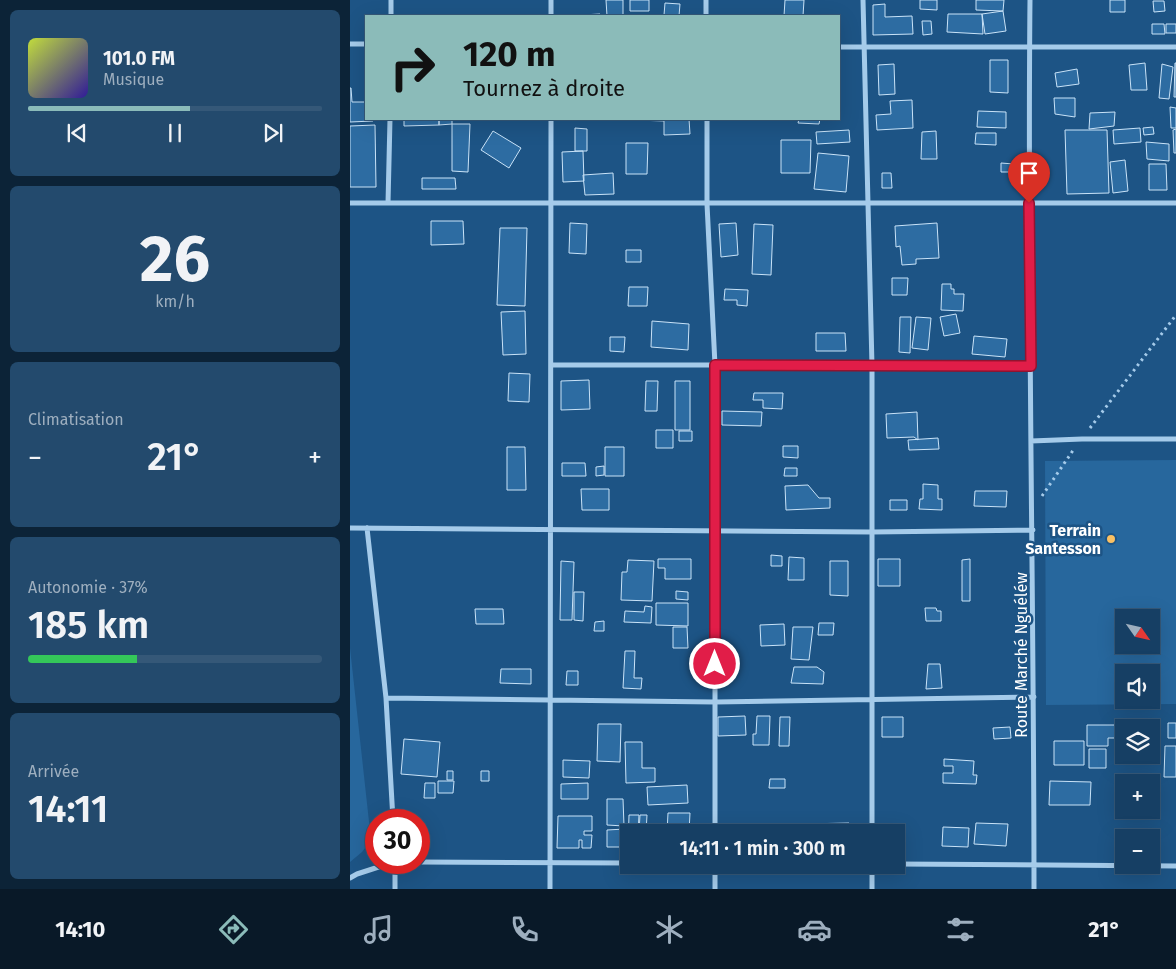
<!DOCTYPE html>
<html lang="fr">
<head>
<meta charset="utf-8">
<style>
  body { margin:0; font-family:"Fira Sans",sans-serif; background:#234a6d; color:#f1f3f6; height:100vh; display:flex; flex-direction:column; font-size:19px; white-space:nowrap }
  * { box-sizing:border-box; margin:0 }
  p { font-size:16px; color:#9eafbf }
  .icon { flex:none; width:28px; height:28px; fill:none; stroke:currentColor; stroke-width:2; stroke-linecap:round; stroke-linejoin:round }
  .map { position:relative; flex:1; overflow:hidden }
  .panel { display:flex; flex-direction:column; gap:10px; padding:10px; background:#0c2337; width:350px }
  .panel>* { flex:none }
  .guide { position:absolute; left:15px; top:15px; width:475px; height:105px; border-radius:0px; box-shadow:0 5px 20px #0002,0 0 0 1px #355878; background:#8bbbb9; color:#111; overflow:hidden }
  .needle { width:32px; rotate:124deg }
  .tools { position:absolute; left:765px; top:609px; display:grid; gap:10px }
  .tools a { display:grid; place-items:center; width:45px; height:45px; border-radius:0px; background:#163f64; box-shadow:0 5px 20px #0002,0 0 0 1px #355878; font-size:25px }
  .speed { position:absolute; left:15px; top:809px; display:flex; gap:10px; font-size:25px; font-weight:700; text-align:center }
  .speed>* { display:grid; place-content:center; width:65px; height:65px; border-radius:50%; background:#163f64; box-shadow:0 5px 20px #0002,0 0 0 1px #355878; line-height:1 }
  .speed .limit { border:8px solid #d22; background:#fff; color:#111 }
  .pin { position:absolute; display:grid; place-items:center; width:42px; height:42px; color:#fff; margin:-51px -21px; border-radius:50% 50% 50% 0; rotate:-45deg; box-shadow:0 0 5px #0007 }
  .pin .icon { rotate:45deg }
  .me { position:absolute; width:55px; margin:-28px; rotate:0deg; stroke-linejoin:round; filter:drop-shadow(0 0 4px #0008) }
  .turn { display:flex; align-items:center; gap:18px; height:105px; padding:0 15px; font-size:22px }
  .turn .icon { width:65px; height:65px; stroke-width:2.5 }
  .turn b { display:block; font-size:35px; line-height:42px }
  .big { font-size:38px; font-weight:600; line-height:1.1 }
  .panel .card { flex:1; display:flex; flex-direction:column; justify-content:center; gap:8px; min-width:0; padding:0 18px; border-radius:8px; background:#234a6d }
  .panel .dial { align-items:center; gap:0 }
  .dial b { font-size:65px; line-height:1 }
  .song { display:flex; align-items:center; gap:15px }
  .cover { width:60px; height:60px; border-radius:8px; background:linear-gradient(135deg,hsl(70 70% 55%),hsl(250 70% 35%)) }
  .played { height:5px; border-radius:2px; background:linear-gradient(90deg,#8bbbb9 55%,#355878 55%) }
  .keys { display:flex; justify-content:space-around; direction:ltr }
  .heat { display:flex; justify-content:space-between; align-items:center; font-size:28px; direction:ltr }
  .charge { height:8px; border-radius:4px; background:linear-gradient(90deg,#34c759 37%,#355878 0) }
  .trip { position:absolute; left:270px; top:824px; width:285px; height:50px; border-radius:0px; background:#163f64; box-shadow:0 5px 20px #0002,0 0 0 1px #355878; font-weight:600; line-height:50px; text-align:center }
  .tabs { display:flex; height:80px; justify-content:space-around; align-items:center; background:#091928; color:#9eafbf }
  .tabs .icon { width:35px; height:35px }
  .tabs .on { color:#8bbbb9 }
  .tabs b { font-size:22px; color:#f1f3f6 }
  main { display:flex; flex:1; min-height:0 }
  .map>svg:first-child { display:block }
</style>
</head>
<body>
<main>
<section class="panel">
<div class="card">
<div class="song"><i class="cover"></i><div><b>101.0 FM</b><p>Musique</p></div></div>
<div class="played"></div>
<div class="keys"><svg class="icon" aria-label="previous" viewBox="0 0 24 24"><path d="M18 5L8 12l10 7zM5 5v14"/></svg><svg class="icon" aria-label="pause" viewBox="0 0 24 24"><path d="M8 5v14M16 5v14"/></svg><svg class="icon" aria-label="next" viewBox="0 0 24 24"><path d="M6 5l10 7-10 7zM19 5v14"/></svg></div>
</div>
<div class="card dial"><b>26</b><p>km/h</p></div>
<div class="card"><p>Climatisation</p>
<div class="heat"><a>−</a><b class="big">21°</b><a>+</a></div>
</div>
<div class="card"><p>Autonomie · 37%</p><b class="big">185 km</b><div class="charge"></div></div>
<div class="card"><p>Arrivée</p><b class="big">14:11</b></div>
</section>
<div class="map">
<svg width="826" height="889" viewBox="0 0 826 889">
  <rect width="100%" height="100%" fill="#1d5485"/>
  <!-- green -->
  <path fill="#27679d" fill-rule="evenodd" d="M826,460V704L696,705L695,461ZM774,618H801V645H774ZM774,672H801V700H774Z
    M0,648L21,840L12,852L0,862Z"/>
  <!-- building -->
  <path fill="#2d6ca2" stroke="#c9e3f8" d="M256,0H273V16H257Z
    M280,0H299V11H280Z
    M435,0H454L453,16H434Z
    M570,0H587V10L570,9Z
    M626,0H654L653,11L626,10Z
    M760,0H775V12H760Z
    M803,1H814L815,11L804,12Z
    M315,3L330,4L329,16L314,15Z
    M535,4V17L562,16L563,34L523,35V5Z
    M653,11L656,31L635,34L632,14Z
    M250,14V16H214Z
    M598,14H632L633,34L597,32Z
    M572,21H581L582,34L573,35Z
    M802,24H814L815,34H802Z
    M816,24H826V33H816Z
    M640,60H658V93L640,92Z
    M795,63L797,90H781L779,65Z
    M825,63H826V97H824Z
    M544,64L545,94L529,95L528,65Z
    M812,64L823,67L819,99L809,98Z
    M727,69L729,84L707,87L705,73Z
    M0,88H1L2,102H16V119H23V121L0,122Z
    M704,98H725V117L705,114Z
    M562,100L563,128L527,130L526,115L541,114L540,101Z
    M820,107L826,108V128H821Z
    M628,111L656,112V128L627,127Z
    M765,112L764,126L739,129L740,113Z
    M54,119H89V125L54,126Z
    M89,119H102V124L89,125Z
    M287,119H314V121L287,120Z
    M314,119H339L340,134L314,135Z
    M449,119H470L469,124L448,123Z
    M102,124H120L118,172L102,171Z
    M25,125L26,187H0V126Z
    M803,127L804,134L794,135L793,128Z
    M225,128L237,129V151H225Z
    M790,128L791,142L764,144L763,130Z
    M826,129V153H824L823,130Z
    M499,130L500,142L467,144L466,132Z
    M715,130H757L759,193L717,194Z
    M143,131L171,148L159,168L131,150Z
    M586,131L587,159H571L572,132Z
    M626,133H646V145L625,144Z
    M431,140H461L460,173H431Z
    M796,142L819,144V161L797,159Z
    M276,143H298L297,174H276Z
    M233,151L234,181L213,182L212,152Z
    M468,153L499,156L496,192L464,189Z
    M775,160L778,191L763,193L760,162Z
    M651,163L664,164L663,172H651Z
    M799,164H816L817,190H799Z
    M263,173L264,194L235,195L233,175Z
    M532,173H541L542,188H532Z
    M72,178H105L106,189H72Z
    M81,221H113L114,244L81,245Z
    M220,223L237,224L236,254L219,253Z
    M386,223L388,255L371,257L369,224Z
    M587,223L589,258L566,259V264L552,265L550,246L546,247L545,226Z
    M404,224L423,225L421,275L402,274Z
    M150,228H177L175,306L147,305Z
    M276,250H291V262H276Z
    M542,278H558L557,295H542Z
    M592,284H601V289H604V294H614L613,311L591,310Z
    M279,287H298L297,306H278Z
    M375,289L398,290L397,306L387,305V300H374Z
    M175,311L176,354L153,355L151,312Z
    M606,314L610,333L594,336L590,317Z
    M550,317H561L560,353L549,352Z
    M566,317L581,318L578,350L562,348Z
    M302,321L339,324L338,350L301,347Z
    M466,333H495L496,351H466Z
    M624,336L657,339L655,357L622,354Z
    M260,337H275L274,352L260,351Z
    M159,373L180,374L179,402L158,401Z
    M239,380L240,409L211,410V381Z
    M296,381H308L307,411H295Z
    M325,381H340V430H325Z
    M404,393H433L432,409L413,408V400H403Z
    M372,411L412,412L411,426L372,425Z
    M567,412L568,440L564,437L537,438L536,414Z
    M306,430H323V448H306Z
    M329,431H342V441H329Z
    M588,438L589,449L559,450L558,440Z
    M433,446H448V458L433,457Z
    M157,447H175L176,490H157Z
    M255,447H274V476H255Z
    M212,463H235L236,476H212Z
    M254,466V475L246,476V467Z
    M435,468H447V476H434Z
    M573,484L588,485V499H592V510L569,509L570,499H573Z
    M458,485L469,498H480V508L436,510L435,486Z
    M231,489H259V510H232Z
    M625,491H657L656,507L624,506Z
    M540,500H557V510H540Z
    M421,555L432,556V566H421Z
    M439,557L454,558V580H438Z
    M308,559H341V579H315V568H308Z
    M528,559H550V586H528Z
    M620,559V601H612V560Z
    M278,560L304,561L302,601L271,600L272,572H277Z
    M211,561L224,562L222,620H210Z
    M480,561H498V596L480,595Z
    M326,591L338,592V600L326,599Z
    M224,592H234L233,621L224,620Z
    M306,603H338V626L306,625Z
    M295,606L302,607L301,623L274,622L275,611L294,612Z
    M575,608H586L587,611H591V621H576Z
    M125,609H153L154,624H126Z
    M254,621V631H244L245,622Z
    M469,623H484L483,635H468Z
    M434,624L435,645L411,646L410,625Z
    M323,627H337L338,648H323Z
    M443,627H463L459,660L441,659Z
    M275,651H285L284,678H292L291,689L273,688Z
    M578,664H590L592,688L576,689Z
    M444,667H467L474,672L473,684L441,683Z
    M151,669H181V684L150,683Z
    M217,671H228V685H216Z
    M395,716L396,735L368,736V717Z
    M407,716H420L419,745H403V734H406Z
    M430,717H440L439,746H429Z
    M532,717H553V737H532Z
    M818,723H826V738H818Z
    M248,724H271L270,762L247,761Z
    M737,725H769V738H758V746H737Z
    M660,727L661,738L644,739L643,728Z
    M54,739L90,742L87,777L51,774Z
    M704,741H734V765H704Z
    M275,742H292V768H305V782L276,783Z
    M815,746H826V777H814Z
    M739,749H756V768H739Z
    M594,759L624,761L623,775H627L626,784L593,783V773H603V766H594Z
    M213,760L240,761L239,778L213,777Z
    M97,771H103V780H97Z
    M131,771H139V781H131Z
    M420,779H435V788H419Z
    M88,781H104L103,793H88Z
    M700,781L741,782L740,805H699Z
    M75,783H85V798H74Z
    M238,783V799H211V784Z
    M337,785L338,803L298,805L297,787Z
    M257,799H273L274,826L257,825Z
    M318,813H340L339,832H317Z
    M279,815H289L288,832H279V846H278Z
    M290,815H297L296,832H289Z
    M208,816H242V831H234V835H242L241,848H232V840H229V848H207Z
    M499,823V832H455V824Z
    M626,823L658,824L656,846L624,844Z
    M593,827L619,828L618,847L592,846Z
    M275,829V847H257V830Z
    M784,833H799V838H784Z"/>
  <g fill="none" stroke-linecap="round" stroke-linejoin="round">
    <!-- path -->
    <path stroke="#a5cbea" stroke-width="3" stroke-dasharray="2.5 4" stroke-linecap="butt" d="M740,428L826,315
      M692,496L724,449"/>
    <!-- minor -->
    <path stroke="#a5cbea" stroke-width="5" d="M356,0V16
      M513,0L522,366V832
      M680,0C677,296 684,593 684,889
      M41,16V0
      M201,16V0
      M0,44H16
      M489,47H826
      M357,119V204L365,365V832
      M0,203H826
      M38,203L40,119
      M201,365H681
      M681,441L732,439H826
      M0,528L522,532L683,530
      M17,528L36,698L43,820
      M36,698L365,702L684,697
      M45,862V889
      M69,862L279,863
      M546,864L826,866
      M0,878L7,874L44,862
      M200,889L201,119
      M365,889V865
      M522,889V865"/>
  </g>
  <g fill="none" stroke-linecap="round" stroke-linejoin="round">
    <defs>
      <path id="route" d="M365,664V365L681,366L679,203"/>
    </defs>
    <!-- route casing -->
    <use href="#route" stroke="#92132f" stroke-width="12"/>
    <!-- route -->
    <use href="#route" stroke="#e11d48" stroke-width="9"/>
  </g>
  <!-- markers -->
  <circle fill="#fac063" stroke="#1d5485" stroke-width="2" cx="761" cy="539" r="5"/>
  <g text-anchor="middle" stroke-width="5" stroke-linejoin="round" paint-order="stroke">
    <!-- poi labels -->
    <g font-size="16" font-weight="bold" fill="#fff" stroke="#1d5485" text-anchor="end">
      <text x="751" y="536">Terrain<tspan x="751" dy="18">Santesson</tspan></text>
    </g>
    <!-- street labels -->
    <g font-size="16" fill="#fff" stroke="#1d5485">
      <text transform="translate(671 655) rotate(-90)" y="6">Route Marché Nguéléw</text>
    </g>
  </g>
</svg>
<div class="tools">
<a><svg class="needle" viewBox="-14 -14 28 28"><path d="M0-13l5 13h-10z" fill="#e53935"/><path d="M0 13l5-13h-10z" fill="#9eafbf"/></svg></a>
<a><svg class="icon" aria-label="sound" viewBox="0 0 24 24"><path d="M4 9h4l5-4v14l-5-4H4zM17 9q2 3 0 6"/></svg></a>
<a><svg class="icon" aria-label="layers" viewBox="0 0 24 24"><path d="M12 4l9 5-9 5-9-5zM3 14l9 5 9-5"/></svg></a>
<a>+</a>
<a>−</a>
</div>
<div class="speed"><div class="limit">30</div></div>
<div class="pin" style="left:679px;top:203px;background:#d93025"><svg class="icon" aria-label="arrive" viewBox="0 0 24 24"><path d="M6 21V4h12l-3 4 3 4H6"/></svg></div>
<svg class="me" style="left:365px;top:664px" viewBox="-20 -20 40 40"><circle r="17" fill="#e11d48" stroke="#fff" stroke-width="3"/><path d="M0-11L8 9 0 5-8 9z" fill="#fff"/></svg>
<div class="trip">14:11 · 1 min · 300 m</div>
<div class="guide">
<div class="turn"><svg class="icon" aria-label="right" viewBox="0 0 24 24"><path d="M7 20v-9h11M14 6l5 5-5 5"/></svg><div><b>120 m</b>Tournez à droite</div></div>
</div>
</div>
</main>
<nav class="tabs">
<b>14:10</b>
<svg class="icon on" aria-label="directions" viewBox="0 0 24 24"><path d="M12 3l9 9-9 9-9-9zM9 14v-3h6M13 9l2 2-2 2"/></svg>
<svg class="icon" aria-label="music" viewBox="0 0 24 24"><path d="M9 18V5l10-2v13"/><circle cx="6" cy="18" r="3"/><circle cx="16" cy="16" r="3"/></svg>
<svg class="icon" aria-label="phone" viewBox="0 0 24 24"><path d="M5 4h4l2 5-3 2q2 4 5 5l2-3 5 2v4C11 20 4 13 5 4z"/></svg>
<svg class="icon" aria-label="climate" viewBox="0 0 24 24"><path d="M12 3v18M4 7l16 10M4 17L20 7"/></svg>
<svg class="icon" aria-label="car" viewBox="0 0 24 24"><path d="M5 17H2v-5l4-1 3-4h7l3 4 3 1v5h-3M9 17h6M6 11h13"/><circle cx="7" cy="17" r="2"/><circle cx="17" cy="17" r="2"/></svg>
<svg class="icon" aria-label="filters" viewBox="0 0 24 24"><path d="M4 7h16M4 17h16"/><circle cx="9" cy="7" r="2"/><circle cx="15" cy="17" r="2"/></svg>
<b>21°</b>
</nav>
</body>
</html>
